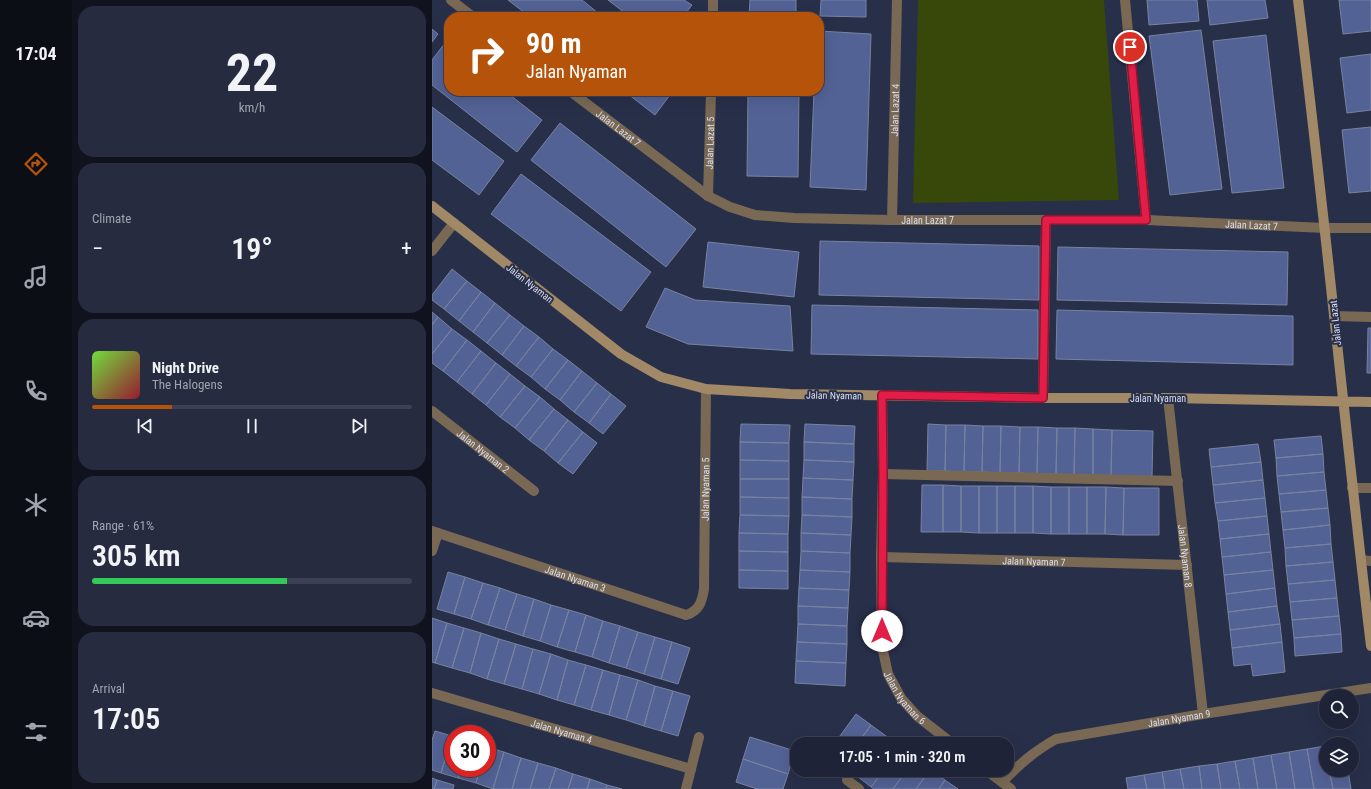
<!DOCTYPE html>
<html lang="en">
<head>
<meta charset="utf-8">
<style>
  body { margin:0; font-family:"Roboto Condensed",sans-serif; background:#262b3f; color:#f1f3f6; height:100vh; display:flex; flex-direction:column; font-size:15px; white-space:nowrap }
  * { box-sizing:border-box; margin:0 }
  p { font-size:13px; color:#a1a4ad }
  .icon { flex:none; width:22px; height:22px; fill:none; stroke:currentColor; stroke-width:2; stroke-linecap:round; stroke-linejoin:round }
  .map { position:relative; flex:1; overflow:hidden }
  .sheet { display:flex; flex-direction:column; gap:6px; padding:6px; background:#10131e; width:360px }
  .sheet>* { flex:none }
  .guide { position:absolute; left:12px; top:12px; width:380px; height:84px; border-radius:16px; box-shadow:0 4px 16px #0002,0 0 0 1px #3c4052; background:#b45309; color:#fff; overflow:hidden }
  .fabs { position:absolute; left:887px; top:689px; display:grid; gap:8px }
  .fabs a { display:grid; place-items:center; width:40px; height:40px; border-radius:50%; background:#1e2337; box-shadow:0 4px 16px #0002,0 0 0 1px #3c4052; font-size:20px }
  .speed { position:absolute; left:12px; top:725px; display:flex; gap:8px; font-size:20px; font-weight:700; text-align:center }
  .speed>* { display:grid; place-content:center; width:52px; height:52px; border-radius:50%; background:#1e2337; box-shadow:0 4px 16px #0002,0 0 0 1px #3c4052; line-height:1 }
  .speed .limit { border:6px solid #d22; background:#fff; color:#111 }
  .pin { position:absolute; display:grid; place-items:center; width:34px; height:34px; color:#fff; margin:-17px; border:2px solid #fff; border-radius:50%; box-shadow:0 1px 4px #0007 }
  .me { position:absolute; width:44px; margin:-22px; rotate:0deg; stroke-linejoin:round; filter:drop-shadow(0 0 3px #0008) }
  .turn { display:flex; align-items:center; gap:14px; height:84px; padding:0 16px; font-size:18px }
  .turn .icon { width:52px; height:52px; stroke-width:2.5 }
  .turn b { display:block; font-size:28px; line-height:34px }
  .big { font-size:30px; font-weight:600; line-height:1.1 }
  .sheet .tile { flex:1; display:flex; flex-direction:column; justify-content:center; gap:6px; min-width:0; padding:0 14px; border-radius:16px; background:#262b3f }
  .sheet .dial { align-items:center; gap:0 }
  .dial b { font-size:52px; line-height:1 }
  .song { display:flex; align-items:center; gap:12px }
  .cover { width:48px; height:48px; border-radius:6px; background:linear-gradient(135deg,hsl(100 70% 55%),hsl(350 70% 35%)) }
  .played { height:4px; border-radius:2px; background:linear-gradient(90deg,#b45309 25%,#3c4052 25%) }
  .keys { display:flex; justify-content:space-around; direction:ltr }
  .heat { display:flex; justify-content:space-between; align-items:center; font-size:22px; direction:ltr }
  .charge { height:6px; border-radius:3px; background:linear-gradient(90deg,#34c759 61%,#3c4052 0) }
  .trip { position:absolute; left:358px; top:737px; width:224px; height:40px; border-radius:16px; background:#1e2337; box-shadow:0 4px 16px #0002,0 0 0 1px #3c4052; font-weight:600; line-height:40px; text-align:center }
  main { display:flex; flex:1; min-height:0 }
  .tabs { display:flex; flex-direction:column; width:72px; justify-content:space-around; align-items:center; background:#0c0e16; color:#a1a4ad }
  .tabs .icon { width:28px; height:28px }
  .tabs .current { color:#b45309 }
  .tabs b { font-size:18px; color:#f1f3f6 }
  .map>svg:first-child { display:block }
</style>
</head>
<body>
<main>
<nav class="tabs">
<b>17:04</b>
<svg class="icon current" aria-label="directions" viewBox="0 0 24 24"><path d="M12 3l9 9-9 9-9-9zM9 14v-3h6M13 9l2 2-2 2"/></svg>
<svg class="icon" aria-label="music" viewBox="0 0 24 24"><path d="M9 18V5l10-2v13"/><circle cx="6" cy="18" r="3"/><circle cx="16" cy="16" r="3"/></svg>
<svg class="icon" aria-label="phone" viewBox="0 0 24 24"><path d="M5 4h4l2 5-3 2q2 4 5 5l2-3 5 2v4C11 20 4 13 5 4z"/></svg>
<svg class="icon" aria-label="climate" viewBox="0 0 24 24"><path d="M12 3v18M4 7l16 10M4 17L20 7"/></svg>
<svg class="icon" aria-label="car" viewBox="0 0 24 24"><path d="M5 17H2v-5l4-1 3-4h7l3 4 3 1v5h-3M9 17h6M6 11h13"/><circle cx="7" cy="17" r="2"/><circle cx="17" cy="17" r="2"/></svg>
<svg class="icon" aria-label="filters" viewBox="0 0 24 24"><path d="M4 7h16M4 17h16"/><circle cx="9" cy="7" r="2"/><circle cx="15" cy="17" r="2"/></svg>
</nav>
<section class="sheet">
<div class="tile dial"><b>22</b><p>km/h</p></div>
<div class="tile"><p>Climate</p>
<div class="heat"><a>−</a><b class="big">19°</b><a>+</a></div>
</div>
<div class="tile">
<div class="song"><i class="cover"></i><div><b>Night Drive</b><p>The Halogens</p></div></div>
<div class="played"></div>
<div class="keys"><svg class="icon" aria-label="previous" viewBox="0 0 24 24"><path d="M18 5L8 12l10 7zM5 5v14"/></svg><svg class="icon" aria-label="pause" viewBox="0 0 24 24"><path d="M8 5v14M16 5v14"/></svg><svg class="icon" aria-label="next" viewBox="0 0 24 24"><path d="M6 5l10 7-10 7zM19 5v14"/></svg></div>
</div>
<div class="tile"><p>Range · 61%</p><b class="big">305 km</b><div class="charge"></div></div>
<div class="tile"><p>Arrival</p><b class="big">17:05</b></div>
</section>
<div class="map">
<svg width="939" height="789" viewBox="0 0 939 789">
  <rect width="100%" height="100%" fill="#282f49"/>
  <!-- green -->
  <path fill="#38470a" d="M486,0H672L687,200L481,203Z"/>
  <!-- building -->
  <path fill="#536295" stroke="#7882a0" d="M76,0H150L171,17H98Z
    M176,0H252L260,5L251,17H198Z
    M318,0H364V17H317Z
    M389,0H434V17L388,16Z
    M715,0H765L767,21L717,25Z
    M775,0H833L836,18L778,25Z
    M907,0H939V31L911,34Z
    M0,29L6,34L0,42Z
    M769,30L790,189L738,195L717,36Z
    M387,31L439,34L434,190L378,187L382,91H387Z
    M834,35L852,188L800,193L781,41Z
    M13,43L17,47V91H73L110,120L85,152L0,85V60Z
    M939,54V110L915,113L908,58Z
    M192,91H241L223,115Z
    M316,91H367L366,177L315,176Z
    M0,107L72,161L47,195L0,160Z
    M128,123L264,229L234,267L99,160Z
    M939,127V191L917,193L910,130Z
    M89,174L219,272L189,311L59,214Z
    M388,241L607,246V300L387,295Z
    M276,242L367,252L362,297L271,287Z
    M626,247L856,252L855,305L625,300Z
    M20,269L35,281L12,309L0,300V295Z
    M35,281L49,292L27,321L12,309Z
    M233,288L263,300L358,306L361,351L256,344L214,327Z
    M49,292L63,303L41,332L27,321Z
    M63,303L78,315L55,343L41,332Z
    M380,305L606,310V359L379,354Z
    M625,310L861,316V365L624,359Z
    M0,312L6,317L0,325Z
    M78,315L92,326L70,355L55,343Z
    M6,317L20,329L0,354V325Z
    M92,326L107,337L84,366L70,355Z
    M936,328H939V373H935Z
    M20,329L35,340L11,371L0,363V354Z
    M107,337L121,349L99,377L84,366Z
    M35,340L49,351L25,382L11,371Z
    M121,349L136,360L113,389L99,377Z
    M49,351L64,363L40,394L25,382Z
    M136,360L150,371L128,400L113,389Z
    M64,363L78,374L54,405L40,394Z
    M150,371L165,383L142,412L128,400Z
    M78,374L93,386L68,417L54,405Z
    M165,383L179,394L157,423L142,412Z
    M93,386L108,397L83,428L68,417Z
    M179,394L194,406L171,434L157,423Z
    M108,397L122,409L97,440L83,428Z
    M122,409L136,420L112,451L97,440Z
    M136,420L151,432L126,463L112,451Z
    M309,424L358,425L357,443L308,442Z
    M373,424L423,426L422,444L372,442Z
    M496,424L514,425L513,471H495Z
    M514,425H533L532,472L513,471Z
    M533,425L551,426L550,472H532Z
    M551,426H569L568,473L550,472Z
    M569,426L588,427L587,473H568Z
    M588,427H606L605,474L587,473Z
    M606,427L625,428L624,474H605Z
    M625,428H643L642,475L624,474Z
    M643,428L661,429V475H642Z
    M661,429L680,430L679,476L661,475Z
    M680,430L721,431L720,477L679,476Z
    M151,432L165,443L141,474L126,463Z
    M889,436L891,454L844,458L842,440Z
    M308,442L357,443V461L308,460Z
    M372,442L422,444V462L372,460Z
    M826,444L829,462L779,467L777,449Z
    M891,454L892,472L845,476L844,458Z
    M308,460L357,461V479H308Z
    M372,460L422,462L421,480L371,478Z
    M829,462L831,480L781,485L779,467Z
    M892,472L894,490L847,494L845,476Z
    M371,478L421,480L420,499L370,497Z
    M308,479H357V498L308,497Z
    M831,480L833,498L783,503L781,485Z
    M490,485H511V532H489Z
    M511,485L529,486V532H511Z
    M529,486H547V533L529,532Z
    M547,486H565V533H547Z
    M565,486H583V533H565Z
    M583,486H601V533H583Z
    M601,486L619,487V534L601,533Z
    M619,487H637V534H619Z
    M637,487H655V534H637Z
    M655,487H674L673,534H655Z
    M674,487L692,488L691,535L673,534Z
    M692,488H727V535H691Z
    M894,490L896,508L849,512L847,494Z
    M308,497L357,498V516L308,515Z
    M370,497L420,499V517L370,515Z
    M833,498L835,516L786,521L783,503Z
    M896,508L898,525L851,530L849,512Z
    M308,515L357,516L356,534L307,533Z
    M370,515L420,517L419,535L369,533Z
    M835,516L837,534L788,539L786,521Z
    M898,525L899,544L853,548L851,530Z
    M307,533L356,534V552L307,551Z
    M369,533L419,535L418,553L369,551Z
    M837,534L839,552L790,557L788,539Z
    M899,544L901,562L854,566L853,548Z
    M307,551L356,552V571L307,570Z
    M369,551L418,553V572L368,570Z
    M839,552L841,570L792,575L790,557Z
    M901,562L903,580L856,584L854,566Z
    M307,570L356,571V589L307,588Z
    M368,570L418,572L417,590L367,588Z
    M841,570L843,588L794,594L792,575Z
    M16,572L33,577L22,614L5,609Z
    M33,577L51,583L39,619L22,614Z
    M903,580L905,598L858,602L856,584Z
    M51,583L68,588L56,625L39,619Z
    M68,588L85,594L73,630L56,625Z
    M367,588L417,590L416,608L366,606Z
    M843,588L845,606L796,612L794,594Z
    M85,594L102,599L91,636L73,630Z
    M905,598L907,616L860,620L858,602Z
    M102,599L119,605L108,641L91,636Z
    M119,605L137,610L125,647L108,641Z
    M366,606L416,608L415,626L366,624Z
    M845,606L848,624L798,630L796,612Z
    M137,610L154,615L143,652L125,647Z
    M154,615L171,621L160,657L143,652Z
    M907,616L909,634L862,638L860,620Z
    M0,618L15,623L3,663L0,662Z
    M171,621L188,626L177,663L160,657Z
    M15,623L32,628L20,668L3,663Z
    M366,624L415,626V644L365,642Z
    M848,624L850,642L800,648L798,630Z
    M188,626L206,632L194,668L177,663Z
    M32,628L49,633L38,673L20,668Z
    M206,632L223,637L212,674L194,668Z
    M49,633L67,639L55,679L38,673Z
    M909,634L910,652L863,656L862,638Z
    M223,637L240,642L229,679L212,674Z
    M67,639L84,644L72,684L55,679Z
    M240,642L258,648L246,684L229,679Z
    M365,642L415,644L414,663L364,661Z
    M850,642L853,672L821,676L819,664L802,666L800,648Z
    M84,644L101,649L90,689L72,684Z
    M101,649L119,654L107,694L90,689Z
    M119,654L136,660L125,700L107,694Z
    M136,660L154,665L142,705L125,700Z
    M364,661L414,663L413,686L363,683Z
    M154,665L171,670L159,710L142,705Z
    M171,670L188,675L177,715L159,710Z
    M188,675L206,680L194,720L177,715Z
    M206,680L223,686L212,726L194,720Z
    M223,686L241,691L229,731L212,726Z
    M241,691L258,696L246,736L229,731Z
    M424,714L439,725L425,744H402Z
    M439,725L454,736L448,744H425Z
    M3,731L20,736L9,773L0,770V740Z
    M20,736L21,768H29L26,778L9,773Z
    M454,736L464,744H448Z
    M318,737L363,751L356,774L311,759Z
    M893,746L894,770H897L901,789H882L875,749Z
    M55,747L72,752L61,789L44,783L48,768H55Z
    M875,749L882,789H863L857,752Z
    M72,752L89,758L80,789H61Z
    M857,752L863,789H845L839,755Z
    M839,755L845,789H826L821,758Z
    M89,758L106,763L98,789H80Z
    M821,758L826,789H808L803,761Z
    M311,759L356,774L351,789H325L304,782Z
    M803,761L808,789H789L785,764Z
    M106,763L124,768L117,789H98Z
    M785,764L789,789H770L767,766Z
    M767,766L770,789H752L748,769Z
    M29,768H48L44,783L26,778Z
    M124,768L141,774L136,789H117Z
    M748,769L752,789H733L730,772Z
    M416,770H429L425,776Z
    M429,770H452L439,787L425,776Z
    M452,770H475L461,789H442L439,787Z
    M475,770H498L484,789H461Z
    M498,770L513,780L507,789H484Z
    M897,770H916L919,789H901Z
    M730,772L733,789H715L712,775Z
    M141,774L158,779L155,789H136Z
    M712,775L715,789H696L694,778Z
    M0,778L5,780L2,789H0Z
    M158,779L175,785L174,789H155Z
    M5,780L22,785L21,789H2Z
    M513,780L526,789H507Z
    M175,785L190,789H174Z"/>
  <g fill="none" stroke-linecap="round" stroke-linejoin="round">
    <!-- lane -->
    <path stroke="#796954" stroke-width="10" d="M0,251L22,223
      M902,316L939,317
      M611,398L614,220
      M451,474L746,481
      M920,488H939
      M0,551L6,533
      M415,780L427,789"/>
    <!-- street -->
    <g stroke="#796954" stroke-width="10">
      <path d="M19,0L41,17"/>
      <path d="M693,0L714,220"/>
      <path d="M281,17V0"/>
      <path id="s1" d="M138,91L276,196L298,207L323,215L362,218L460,220H714L893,228H939"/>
      <path id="s2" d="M276,196L279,91"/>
      <path id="s3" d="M460,220L465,0"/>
      <path id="s4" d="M450,395L451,474L449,557L450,646L456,674L469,698L485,716L521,744"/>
      <path id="s5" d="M736,398L771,714"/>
      <path id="s6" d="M0,411L102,491"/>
      <path id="s7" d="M0,531L254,615C267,611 270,602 272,589L274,389"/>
      <path id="s8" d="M449,557L755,565"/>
      <path d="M929,560L939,561"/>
      <path id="s9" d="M0,693L259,769"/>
      <path d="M554,770L579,789"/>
      <path id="s10" d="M570,782C588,764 601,752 624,739L771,714L939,688"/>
      <path d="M254,789L267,737"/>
    </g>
    <!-- secondary -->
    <path stroke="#a18866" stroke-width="10" d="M866,0C893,215 913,431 939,646
      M0,206L189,354L229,377L274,389L358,394L611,398H736L939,402"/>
  </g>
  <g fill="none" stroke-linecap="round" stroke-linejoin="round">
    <defs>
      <path id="route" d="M450,631L451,474L450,395L611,398L614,220H714L698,47"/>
    </defs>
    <!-- route casing -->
    <use href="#route" stroke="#92132f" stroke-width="10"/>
    <!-- route -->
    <use href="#route" stroke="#e11d48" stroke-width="7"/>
  </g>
  <g text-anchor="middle" stroke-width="4" stroke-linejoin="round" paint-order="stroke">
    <!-- street labels -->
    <g font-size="10" fill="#dadff0" stroke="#282f49">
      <text dy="4" stroke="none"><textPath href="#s3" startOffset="110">Jalan Lazat 4</textPath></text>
      <text dy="4" stroke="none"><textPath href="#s1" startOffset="61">Jalan Lazat 7</textPath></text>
      <text dy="4" stroke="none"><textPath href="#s2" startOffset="53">Jalan Lazat 5</textPath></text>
      <text dy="4" stroke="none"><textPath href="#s1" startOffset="397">Jalan Lazat 7</textPath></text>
      <text dy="4" stroke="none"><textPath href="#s1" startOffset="721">Jalan Lazat 7</textPath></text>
      <text transform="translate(98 283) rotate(38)" y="4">Jalan Nyaman</text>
      <text transform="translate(903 323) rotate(-96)" y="4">Jalan Lazat</text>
      <text transform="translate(402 395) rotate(1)" y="4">Jalan Nyaman</text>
      <text x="726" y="402">Jalan Nyaman</text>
      <text dy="4" stroke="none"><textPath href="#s6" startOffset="65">Jalan Nyaman 2</textPath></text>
      <text dy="4" stroke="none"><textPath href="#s7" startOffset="401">Jalan Nyaman 5</textPath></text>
      <text dy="4" stroke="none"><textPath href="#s5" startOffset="159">Jalan Nyaman 8</textPath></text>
      <text dy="4" stroke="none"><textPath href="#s8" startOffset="153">Jalan Nyaman 7</textPath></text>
      <text dy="4" stroke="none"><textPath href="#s7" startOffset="151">Jalan Nyaman 3</textPath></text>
      <text dy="4" stroke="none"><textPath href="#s4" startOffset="309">Jalan Nyaman 6</textPath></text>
      <text dy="4" stroke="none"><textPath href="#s10" startOffset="194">Jalan Nyaman 9</textPath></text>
      <text dy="4" stroke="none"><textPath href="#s9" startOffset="135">Jalan Nyaman 4</textPath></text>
    </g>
  </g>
</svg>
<div class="fabs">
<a><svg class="icon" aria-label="search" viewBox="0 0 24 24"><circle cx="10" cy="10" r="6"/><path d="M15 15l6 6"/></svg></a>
<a><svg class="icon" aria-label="layers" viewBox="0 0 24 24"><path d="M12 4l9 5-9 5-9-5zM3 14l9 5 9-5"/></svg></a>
</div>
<div class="speed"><div class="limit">30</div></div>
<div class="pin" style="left:698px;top:47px;background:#d93025"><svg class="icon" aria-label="arrive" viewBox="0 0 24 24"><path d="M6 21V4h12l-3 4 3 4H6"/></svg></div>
<svg class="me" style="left:450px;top:631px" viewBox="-20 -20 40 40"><circle r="19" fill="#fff"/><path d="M0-13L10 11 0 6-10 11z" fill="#e11d48"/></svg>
<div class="trip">17:05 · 1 min · 320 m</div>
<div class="guide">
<div class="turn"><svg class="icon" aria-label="right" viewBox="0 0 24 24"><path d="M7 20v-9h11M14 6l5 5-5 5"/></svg><div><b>90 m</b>Jalan Nyaman</div></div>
</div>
</div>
</main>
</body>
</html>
